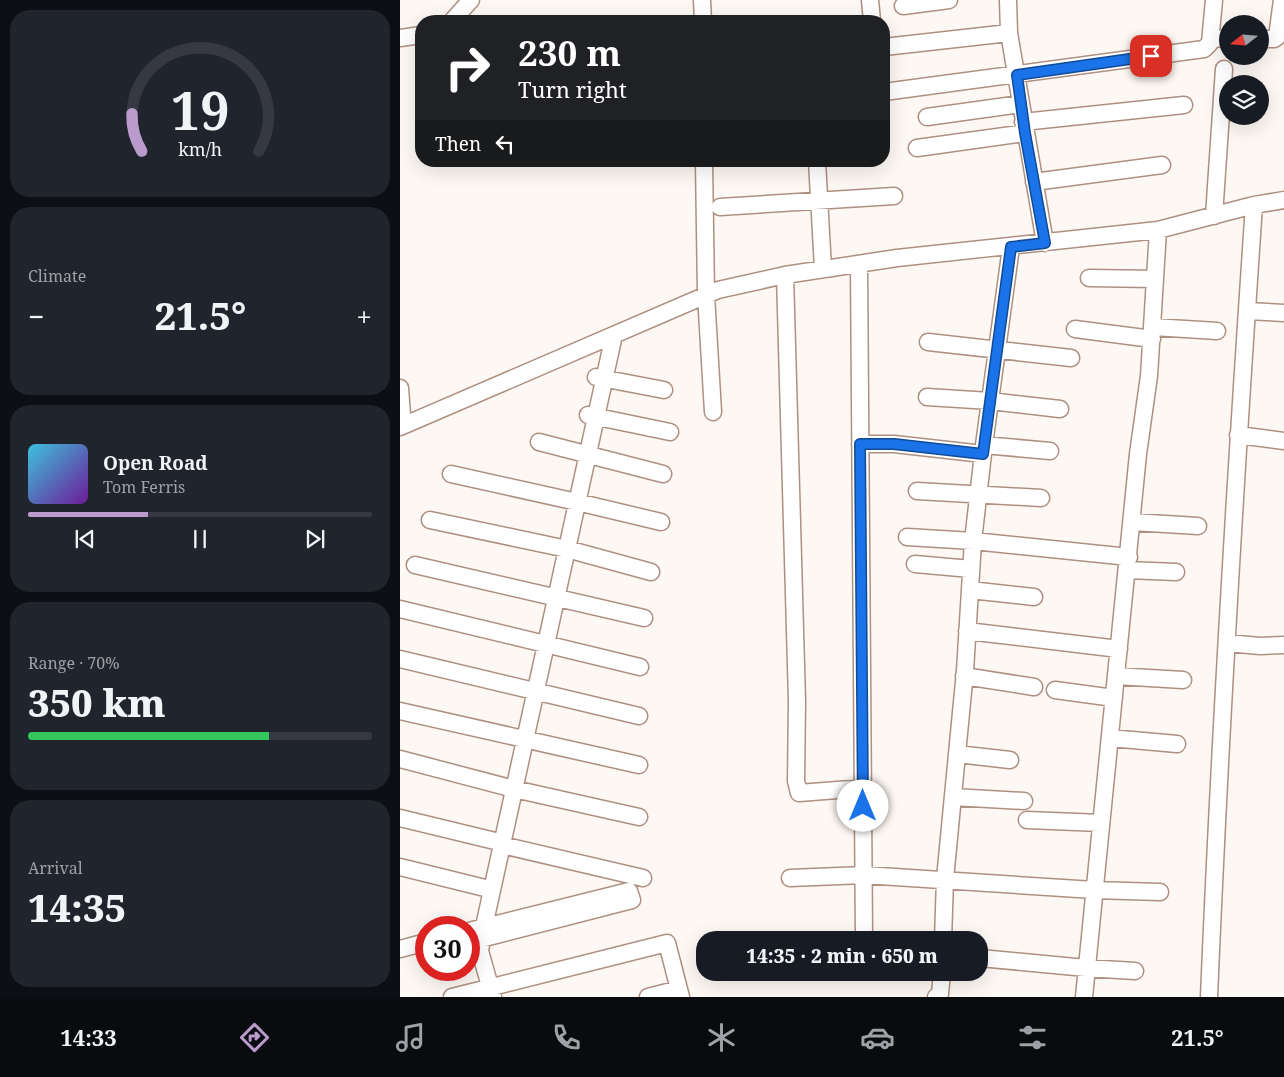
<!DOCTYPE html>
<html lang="en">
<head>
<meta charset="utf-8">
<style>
  body { margin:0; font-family:"Noto Serif",serif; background:#20242c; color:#f1f3f6; height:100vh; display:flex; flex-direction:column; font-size:19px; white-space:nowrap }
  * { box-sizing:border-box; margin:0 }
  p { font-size:16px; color:#9ea1a6 }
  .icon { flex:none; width:28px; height:28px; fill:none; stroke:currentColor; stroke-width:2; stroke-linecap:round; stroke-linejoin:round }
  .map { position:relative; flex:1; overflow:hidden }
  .sheet { display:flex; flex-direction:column; gap:10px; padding:10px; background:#0d0f14; width:400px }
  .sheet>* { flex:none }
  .hud { position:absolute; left:15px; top:15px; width:475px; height:152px; border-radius:20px; box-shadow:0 5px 20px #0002; background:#202124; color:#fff; overflow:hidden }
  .needle { width:32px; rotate:253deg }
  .fabs { position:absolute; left:819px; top:15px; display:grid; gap:10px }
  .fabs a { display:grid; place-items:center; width:50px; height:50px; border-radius:50%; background:#171b24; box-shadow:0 5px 20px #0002; font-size:25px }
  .speed { position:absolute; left:15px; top:916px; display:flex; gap:10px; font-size:25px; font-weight:700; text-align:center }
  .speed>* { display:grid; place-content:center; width:65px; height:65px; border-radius:50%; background:#171b24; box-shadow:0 5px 20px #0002; line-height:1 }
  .speed .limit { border:8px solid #d22; background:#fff; color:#111 }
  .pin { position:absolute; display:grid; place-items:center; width:42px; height:42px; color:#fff; margin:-21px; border-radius:10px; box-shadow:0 2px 8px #0006 }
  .me { position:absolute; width:55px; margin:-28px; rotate:0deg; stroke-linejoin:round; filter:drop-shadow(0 0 4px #0008) }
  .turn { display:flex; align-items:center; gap:18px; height:105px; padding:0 20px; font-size:22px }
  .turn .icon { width:65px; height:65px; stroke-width:2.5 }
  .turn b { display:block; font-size:35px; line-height:42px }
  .then { display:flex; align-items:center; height:48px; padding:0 20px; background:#0003; gap:10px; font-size:19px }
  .big { font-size:38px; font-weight:800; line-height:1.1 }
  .sheet .tile { flex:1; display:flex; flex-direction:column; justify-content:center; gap:8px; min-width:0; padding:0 18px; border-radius:20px; background:#20242c }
  .sheet .dial { align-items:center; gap:0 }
  .dial svg { height:130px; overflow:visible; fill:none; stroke:#363941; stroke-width:7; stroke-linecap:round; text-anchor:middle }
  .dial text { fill:#f1f3f6; stroke:none }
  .song { display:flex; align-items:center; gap:15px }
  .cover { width:60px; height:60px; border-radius:8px; background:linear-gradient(135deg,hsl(190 70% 55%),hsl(280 70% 35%)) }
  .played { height:5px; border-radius:2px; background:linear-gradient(90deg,#bb9ace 35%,#363941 35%) }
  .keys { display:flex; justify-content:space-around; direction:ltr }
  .heat { display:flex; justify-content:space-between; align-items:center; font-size:28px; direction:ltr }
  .charge { height:8px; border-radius:4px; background:linear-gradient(90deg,#34c759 70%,#363941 0) }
  .trip { position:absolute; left:296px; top:931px; width:292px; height:50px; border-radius:20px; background:#171b24; box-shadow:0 5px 20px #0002; font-weight:800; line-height:50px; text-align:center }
  .dock { display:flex; height:80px; justify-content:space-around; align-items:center; background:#090b0e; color:#9ea1a6 }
  .dock .icon { width:35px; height:35px }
  .dock .current { color:#bb9ace }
  .dock b { font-size:22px; color:#f1f3f6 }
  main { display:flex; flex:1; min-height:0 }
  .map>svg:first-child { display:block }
</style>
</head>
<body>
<main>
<section class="sheet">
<div class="tile dial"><svg viewBox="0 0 100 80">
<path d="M14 69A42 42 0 1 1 86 69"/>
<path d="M14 69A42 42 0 0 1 8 46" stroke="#bb9ace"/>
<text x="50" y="56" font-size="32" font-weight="700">19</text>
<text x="50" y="72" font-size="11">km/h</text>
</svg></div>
<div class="tile"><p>Climate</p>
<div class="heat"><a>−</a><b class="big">21.5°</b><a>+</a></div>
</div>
<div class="tile">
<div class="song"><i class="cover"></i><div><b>Open Road</b><p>Tom Ferris</p></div></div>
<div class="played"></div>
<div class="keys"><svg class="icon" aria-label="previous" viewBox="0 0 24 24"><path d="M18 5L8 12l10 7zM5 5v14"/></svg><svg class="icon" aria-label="pause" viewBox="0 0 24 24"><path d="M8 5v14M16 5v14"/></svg><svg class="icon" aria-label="next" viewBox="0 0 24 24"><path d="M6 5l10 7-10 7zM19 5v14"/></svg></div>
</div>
<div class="tile"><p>Range · 70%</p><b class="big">350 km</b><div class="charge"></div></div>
<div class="tile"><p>Arrival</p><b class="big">14:35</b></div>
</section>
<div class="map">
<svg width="884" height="997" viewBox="0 0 884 997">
  <rect width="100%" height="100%" fill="#fef8f4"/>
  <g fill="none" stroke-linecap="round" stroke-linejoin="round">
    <defs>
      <path id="minor" d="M302,0L303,21
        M470,0L472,21
        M608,0L609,33L645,243
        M503,6L549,0
        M52,21L71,0
        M0,38L21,35
        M811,38L828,39
        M860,39H874L877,37L882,0
        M484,47L609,33
        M484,92L804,49L810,43L814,0
        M527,117L621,104
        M623,122L784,105
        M517,148L625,133
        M304,161L306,295L313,412
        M417,161L423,269
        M634,182L762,165
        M320,207L494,196
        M814,216L824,69
        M459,264L464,940
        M385,275L397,701L396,781L399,793L463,788
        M689,278L755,279
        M847,311L884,313
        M753,327L817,331
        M675,329L752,339
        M528,342L671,358
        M196,377L264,390
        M0,388L2,415L4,424
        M527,397L590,401L660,409
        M188,415L270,432
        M0,427L318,290L385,275L497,258L758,230L854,205L884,200
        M838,435L884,441
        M139,442L263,474
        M460,444H494L583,454
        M584,445L650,451
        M51,474L177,502L261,522
        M517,491L641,498
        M30,520L167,549L251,572
        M732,522L798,526
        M507,537L573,541L729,557
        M515,564L571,569
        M15,565L244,618
        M727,570L776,572
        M570,590L634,597
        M0,609L240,667
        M567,631L719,649
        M827,643L860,646L884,645
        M0,659L239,716
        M564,676L634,687
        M716,676L783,680
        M655,690L714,698
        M0,711L239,765
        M710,738L777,744
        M557,754L610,760
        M0,759L114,789L239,817
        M553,797L624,801
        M0,818L95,841
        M627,820L701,823
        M102,845L243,878
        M0,867L85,888
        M390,878L464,875L694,890L760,892
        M69,931L229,891L232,900L69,942
        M543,940L545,879L565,671L573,541L584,445L611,247
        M0,949L26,942
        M580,958L686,968L735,971
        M52,997L267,943L281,997
        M93,997L80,951L83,931L214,335
        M248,997L279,989
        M536,997L540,994L542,972
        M684,997L738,454L749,376L758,230
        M809,997C820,733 836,469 854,205"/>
    </defs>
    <!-- minor casing -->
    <use href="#minor" stroke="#ad9081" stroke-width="19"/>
    <!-- minor -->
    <use href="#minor" stroke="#fff" stroke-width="16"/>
  </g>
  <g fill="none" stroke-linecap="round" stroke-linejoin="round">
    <defs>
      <path id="route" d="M463,806L460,444H494L583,454L611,247L645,243L625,133L617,75L751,56"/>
    </defs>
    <!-- route casing -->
    <use href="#route" stroke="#114b97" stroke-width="12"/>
    <!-- route -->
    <use href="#route" stroke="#1a73e8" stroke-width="9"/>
  </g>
</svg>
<div class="fabs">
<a><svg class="needle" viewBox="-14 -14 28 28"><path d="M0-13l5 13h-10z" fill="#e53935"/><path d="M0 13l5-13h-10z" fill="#9ea1a6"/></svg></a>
<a><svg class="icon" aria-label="layers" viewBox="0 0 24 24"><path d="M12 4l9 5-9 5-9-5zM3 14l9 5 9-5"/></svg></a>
</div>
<div class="speed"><div class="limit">30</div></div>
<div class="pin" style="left:751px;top:56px;background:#d93025"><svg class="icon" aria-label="arrive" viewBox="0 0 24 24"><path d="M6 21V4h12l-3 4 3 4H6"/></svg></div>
<svg class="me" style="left:463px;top:806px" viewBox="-20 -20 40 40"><circle r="19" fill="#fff"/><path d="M0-13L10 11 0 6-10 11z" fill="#1a73e8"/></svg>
<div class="trip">14:35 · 2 min · 650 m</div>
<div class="hud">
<div class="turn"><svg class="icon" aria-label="right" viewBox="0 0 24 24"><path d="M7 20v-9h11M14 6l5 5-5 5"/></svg><div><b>230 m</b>Turn right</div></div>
<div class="then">Then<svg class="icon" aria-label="left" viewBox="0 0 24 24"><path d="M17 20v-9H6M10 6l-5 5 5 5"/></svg></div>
</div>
</div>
</main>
<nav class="dock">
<b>14:33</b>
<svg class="icon current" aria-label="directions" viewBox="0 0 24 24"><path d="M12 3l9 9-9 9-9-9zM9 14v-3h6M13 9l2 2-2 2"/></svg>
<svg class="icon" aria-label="music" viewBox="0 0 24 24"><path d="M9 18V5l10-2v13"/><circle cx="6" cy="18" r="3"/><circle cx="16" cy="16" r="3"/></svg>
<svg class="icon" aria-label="phone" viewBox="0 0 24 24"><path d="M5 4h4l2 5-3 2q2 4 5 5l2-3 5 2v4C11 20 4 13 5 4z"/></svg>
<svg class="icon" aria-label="climate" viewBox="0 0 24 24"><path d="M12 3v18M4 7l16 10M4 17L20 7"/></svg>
<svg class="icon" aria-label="car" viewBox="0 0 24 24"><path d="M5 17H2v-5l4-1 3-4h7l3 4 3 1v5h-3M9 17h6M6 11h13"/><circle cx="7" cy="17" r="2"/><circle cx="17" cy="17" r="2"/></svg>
<svg class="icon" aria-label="filters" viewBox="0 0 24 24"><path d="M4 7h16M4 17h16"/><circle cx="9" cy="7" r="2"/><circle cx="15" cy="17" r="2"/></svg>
<b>21.5°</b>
</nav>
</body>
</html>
